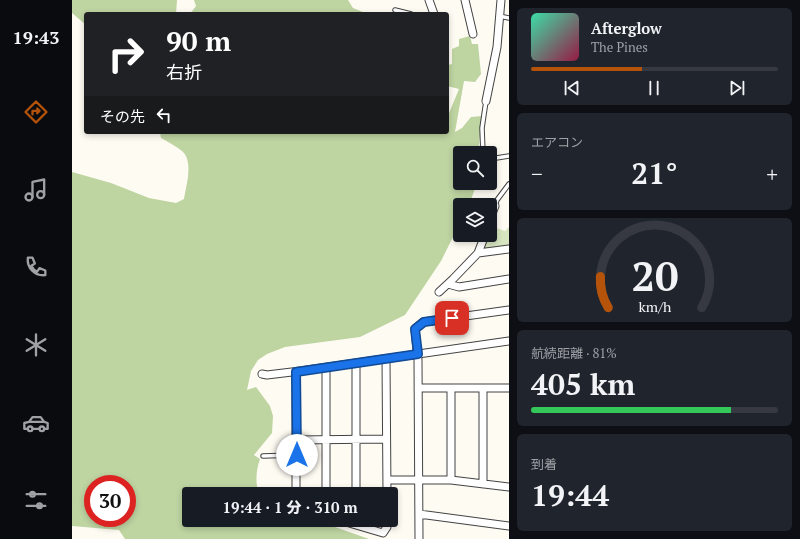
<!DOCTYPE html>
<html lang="ja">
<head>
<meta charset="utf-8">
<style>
  body { margin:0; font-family:"PT Serif","Noto Sans JP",serif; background:#20242c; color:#f1f3f6; height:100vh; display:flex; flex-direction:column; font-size:15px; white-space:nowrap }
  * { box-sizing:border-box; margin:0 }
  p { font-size:13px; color:#9ea1a6 }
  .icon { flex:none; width:22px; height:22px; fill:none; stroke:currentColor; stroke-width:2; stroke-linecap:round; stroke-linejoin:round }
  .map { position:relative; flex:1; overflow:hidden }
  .panel { display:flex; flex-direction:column; gap:8px; padding:8px; background:#0d0f14; width:291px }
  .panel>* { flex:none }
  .banner { position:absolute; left:12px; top:12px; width:365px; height:122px; border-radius:4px; box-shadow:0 2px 6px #0003; background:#202124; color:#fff; overflow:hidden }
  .fabs { position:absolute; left:381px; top:146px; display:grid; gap:8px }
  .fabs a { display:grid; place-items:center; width:44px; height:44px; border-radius:4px; background:#171b24; box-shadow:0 2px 6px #0003; font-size:20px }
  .speed { position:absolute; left:12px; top:475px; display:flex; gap:8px; font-size:20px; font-weight:700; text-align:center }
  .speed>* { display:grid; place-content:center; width:52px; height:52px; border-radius:50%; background:#171b24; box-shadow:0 2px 6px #0003; line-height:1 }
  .speed .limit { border:6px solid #d22; background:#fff; color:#111 }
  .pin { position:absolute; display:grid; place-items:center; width:34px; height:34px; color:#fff; margin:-17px; border-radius:8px; box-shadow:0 2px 6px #0006 }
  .me { position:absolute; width:44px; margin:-22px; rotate:0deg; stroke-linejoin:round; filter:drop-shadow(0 0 3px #0008) }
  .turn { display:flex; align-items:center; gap:14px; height:84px; padding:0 16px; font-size:18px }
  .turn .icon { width:52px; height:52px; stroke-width:2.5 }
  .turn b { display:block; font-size:28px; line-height:34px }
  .then { display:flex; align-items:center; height:38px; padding:0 16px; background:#0003; gap:8px; font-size:15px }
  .big { font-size:30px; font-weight:800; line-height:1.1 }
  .panel .card { flex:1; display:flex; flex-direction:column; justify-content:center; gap:6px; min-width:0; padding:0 14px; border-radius:6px; background:#20242c }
  .panel .dial { align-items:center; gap:0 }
  .dial svg { height:104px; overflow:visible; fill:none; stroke:#363941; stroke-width:7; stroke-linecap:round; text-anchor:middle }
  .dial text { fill:#f1f3f6; stroke:none }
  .song { display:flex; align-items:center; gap:12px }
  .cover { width:48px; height:48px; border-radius:6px; background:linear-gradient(135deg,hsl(160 70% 55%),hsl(340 70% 35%)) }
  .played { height:4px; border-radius:2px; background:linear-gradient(90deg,#b45309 45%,#363941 45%) }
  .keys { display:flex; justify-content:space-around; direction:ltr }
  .heat { display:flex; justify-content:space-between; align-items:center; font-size:22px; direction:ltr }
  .charge { height:6px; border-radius:3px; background:linear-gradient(90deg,#34c759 81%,#363941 0) }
  .trip { position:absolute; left:110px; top:487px; width:216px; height:40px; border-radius:4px; background:#171b24; box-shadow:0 2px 6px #0003; font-weight:800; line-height:40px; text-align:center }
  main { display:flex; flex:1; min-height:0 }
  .tabs { display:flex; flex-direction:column; width:72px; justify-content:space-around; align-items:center; background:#090b0e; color:#9ea1a6 }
  .tabs .icon { width:28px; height:28px }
  .tabs .selected { color:#b45309 }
  .tabs b { font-size:18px; color:#f1f3f6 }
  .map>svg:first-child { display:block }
</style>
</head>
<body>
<main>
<nav class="tabs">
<b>19:43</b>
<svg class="icon selected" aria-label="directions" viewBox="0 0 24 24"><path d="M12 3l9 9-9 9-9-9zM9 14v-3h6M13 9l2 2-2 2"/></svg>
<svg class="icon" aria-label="music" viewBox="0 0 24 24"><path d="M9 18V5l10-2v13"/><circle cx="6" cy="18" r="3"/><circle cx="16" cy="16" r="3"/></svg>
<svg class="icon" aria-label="phone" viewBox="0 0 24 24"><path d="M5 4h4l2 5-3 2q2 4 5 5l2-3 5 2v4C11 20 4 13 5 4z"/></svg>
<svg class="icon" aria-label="climate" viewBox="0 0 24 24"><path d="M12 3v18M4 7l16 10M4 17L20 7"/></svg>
<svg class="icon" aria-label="car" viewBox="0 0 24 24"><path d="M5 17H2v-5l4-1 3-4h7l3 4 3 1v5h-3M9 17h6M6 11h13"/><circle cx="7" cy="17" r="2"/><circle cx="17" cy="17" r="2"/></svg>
<svg class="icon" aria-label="filters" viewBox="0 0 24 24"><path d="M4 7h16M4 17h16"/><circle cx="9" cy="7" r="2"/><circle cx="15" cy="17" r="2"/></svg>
</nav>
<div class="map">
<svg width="437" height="539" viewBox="0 0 437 539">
  <rect width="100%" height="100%" fill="#fefbf3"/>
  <!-- green -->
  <path fill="#d7e5c0" d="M419,226L433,231L437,227V246L412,249L411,248L415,235H418Z"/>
  <!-- forest -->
  <path fill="#bed4a1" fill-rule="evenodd" d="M0,0H105L104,14H14V25L0,13Z
    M122,0H276L281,8L296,14H118L124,6Z
    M398,36L400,44H406L409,74L403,82L392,81L383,132L390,128L399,117L410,116L407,145L408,153H388V183H405L397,205H388V223L369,261L333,315L288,337L213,347L195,354L186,360L179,371L175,390L184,387L198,406L201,416L200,433L182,455L188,459C184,470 183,483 187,494H117V520H207L212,521V520H243L297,539H53L47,530L0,526V172L39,183L77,198L104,203L112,199C114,186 122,161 110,151C104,146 96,142 89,138L88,132H375V118L387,89L375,86L376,65L380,64V49L387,46V39ZM21,484H55V518H21Z"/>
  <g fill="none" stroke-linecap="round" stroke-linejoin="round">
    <defs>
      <path id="lane" d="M323,10L339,14
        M427,16L437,18
        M411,153L410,128L414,101
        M418,159L437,156
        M423,206L425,200L437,184
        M191,456L223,455"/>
      <path id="street" d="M357,0L362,14
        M393,0L401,34
        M414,101L425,47L429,0
        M418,219L423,206
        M406,253L437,249
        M376,284L387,287L437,279
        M367,292L381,279L406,253L413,235
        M314,359L315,494
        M284,364V494
        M254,368V494
        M224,372V494
        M190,374L195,375L228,371L437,341
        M346,388H437
        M225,440L314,439
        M315,480H379L437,487
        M379,480V389
        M411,484V388
        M347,514L437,526
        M267,520L311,533L315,527V520
        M347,539L346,360L343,329L351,322L437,310"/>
    </defs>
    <!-- lane casing -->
    <use href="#lane" stroke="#434343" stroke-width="5.5"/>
    <!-- street casing -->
    <use href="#street" stroke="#434343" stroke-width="9"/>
    <!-- lane -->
    <use href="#lane" stroke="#fff" stroke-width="3.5"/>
    <!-- street -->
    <use href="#street" stroke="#fff" stroke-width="7"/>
  </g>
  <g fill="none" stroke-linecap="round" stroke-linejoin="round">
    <defs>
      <path id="route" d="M225,455L224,372L346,354L343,329L352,322L380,318"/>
    </defs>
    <!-- route casing -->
    <use href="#route" stroke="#114b97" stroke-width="10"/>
    <!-- route -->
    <use href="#route" stroke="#1a73e8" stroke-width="7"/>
  </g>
</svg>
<div class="fabs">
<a><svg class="icon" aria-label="search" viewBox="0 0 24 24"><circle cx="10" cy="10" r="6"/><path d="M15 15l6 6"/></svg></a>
<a><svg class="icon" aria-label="layers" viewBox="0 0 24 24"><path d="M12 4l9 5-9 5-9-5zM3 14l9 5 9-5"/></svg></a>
</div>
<div class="speed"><div class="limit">30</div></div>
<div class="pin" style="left:380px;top:318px;background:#d93025"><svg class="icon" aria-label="arrive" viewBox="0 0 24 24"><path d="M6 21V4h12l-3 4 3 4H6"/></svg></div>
<svg class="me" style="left:225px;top:455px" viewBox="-20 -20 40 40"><circle r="19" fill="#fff"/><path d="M0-13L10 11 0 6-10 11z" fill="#1a73e8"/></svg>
<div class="trip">19:44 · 1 分 · 310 m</div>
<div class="banner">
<div class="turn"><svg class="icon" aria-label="right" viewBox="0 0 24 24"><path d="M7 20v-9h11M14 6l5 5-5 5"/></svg><div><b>90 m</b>右折</div></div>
<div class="then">その先<svg class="icon" aria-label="left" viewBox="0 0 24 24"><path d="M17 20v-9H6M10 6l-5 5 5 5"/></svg></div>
</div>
</div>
<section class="panel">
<div class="card">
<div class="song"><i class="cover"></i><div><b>Afterglow</b><p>The Pines</p></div></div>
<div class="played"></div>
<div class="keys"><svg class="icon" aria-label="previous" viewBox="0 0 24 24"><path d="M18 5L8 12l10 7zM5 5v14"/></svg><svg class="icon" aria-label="pause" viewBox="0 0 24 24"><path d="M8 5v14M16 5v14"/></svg><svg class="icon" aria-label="next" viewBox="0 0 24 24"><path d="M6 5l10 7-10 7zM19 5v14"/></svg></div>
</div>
<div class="card"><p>エアコン</p>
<div class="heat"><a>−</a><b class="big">21°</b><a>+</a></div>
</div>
<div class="card dial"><svg viewBox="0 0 100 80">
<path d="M14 69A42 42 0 1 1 86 69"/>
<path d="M14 69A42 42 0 0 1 8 45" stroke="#b45309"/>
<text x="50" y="56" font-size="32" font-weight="700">20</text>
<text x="50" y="72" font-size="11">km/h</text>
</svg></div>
<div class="card"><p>航続距離 · 81%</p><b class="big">405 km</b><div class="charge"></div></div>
<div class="card"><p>到着</p><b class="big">19:44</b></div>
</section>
</main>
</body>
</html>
